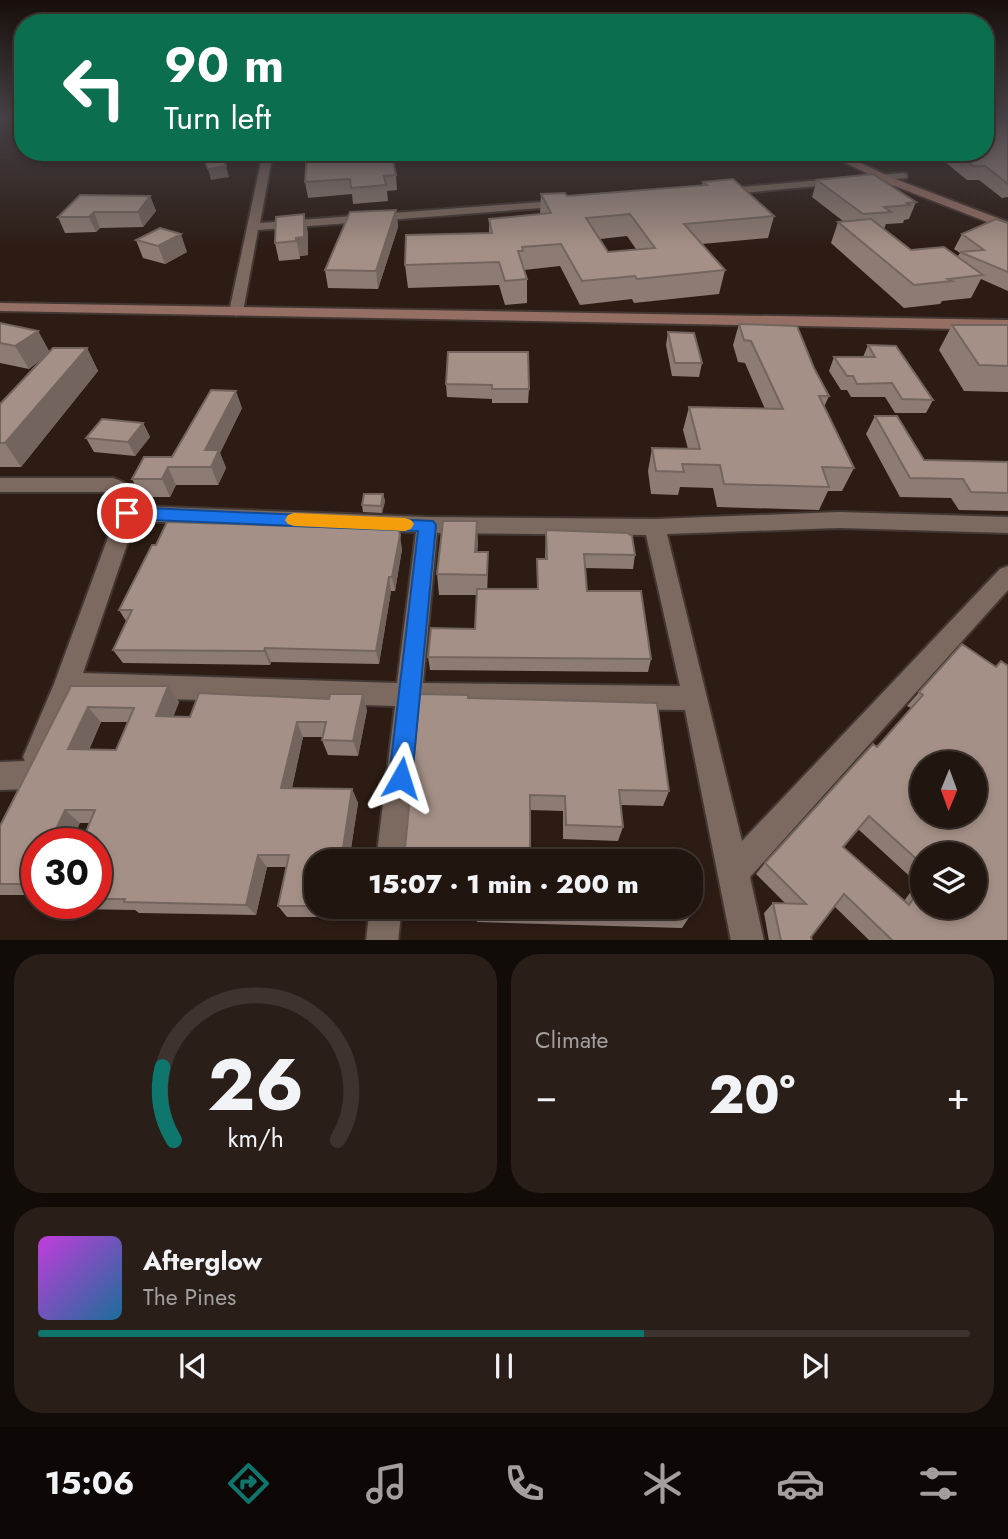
<!DOCTYPE html>
<html lang="en">
<head>
<meta charset="utf-8">
<style>
  body { margin:0; font-family:Jost,sans-serif; background:#291e18; color:#f1f3f6; height:100vh; display:flex; flex-direction:column; font-size:26px; white-space:nowrap }
  * { box-sizing:border-box; margin:0 }
  p { font-size:23px; color:#a29f9e }
  .icon { flex:none; width:38px; height:38px; fill:none; stroke:currentColor; stroke-width:2; stroke-linecap:round; stroke-linejoin:round }
  .map { position:relative; height:940px; overflow:hidden }
  .sheet { display:flex; flex-direction:column; gap:14px; padding:14px; background:#120c08; flex:1 }
  .sheet>* { flex:none }
  .banner { position:absolute; left:14px; top:14px; width:980px; height:147px; border-radius:28px; box-shadow:0 4px 10px #0003,0 0 0 2px #3e342f; background:#0b6e4f; color:#fff; overflow:hidden }
  .needle { width:46px; rotate:181deg }
  .controls { position:absolute; left:910px; top:751px; display:grid; gap:14px }
  .controls a { display:grid; place-items:center; width:77px; height:77px; border-radius:50%; background:#21150f; box-shadow:0 4px 10px #0003,0 0 0 2px #3e342f; font-size:35px }
  .speed { position:absolute; left:21px; top:828px; display:flex; gap:14px; font-size:35px; font-weight:700; text-align:center }
  .speed>* { display:grid; place-content:center; width:91px; height:91px; border-radius:50%; background:#21150f; box-shadow:0 4px 10px #0003,0 0 0 2px #3e342f; line-height:1 }
  .speed .limit { border:10px solid #d22; background:#fff; color:#111 }
  .pin { position:absolute; display:grid; place-items:center; width:60px; height:60px; color:#fff; margin:-30px; border:4px solid #fff; border-radius:50%; box-shadow:0 2px 7px #0007 }
  .me { position:absolute; width:77px; margin:-38px; rotate:6deg; stroke-linejoin:round; filter:drop-shadow(0 0 5px #0008) }
  .turn { display:flex; align-items:center; gap:24px; height:147px; padding:0 35px; font-size:32px }
  .turn .icon { width:91px; height:91px; stroke-width:2.5 }
  .turn b { display:block; font-size:49px; line-height:60px }
  .big { font-size:52px; font-weight:800; line-height:1.1 }
  .sheet .widget { flex:1; display:flex; flex-direction:column; justify-content:center; gap:10px; min-width:0; padding:0 24px; border-radius:28px; background:#291e18 }
  .sheet .dial { align-items:center; gap:0 }
  .dial svg { height:182px; overflow:visible; fill:none; stroke:#3e342f; stroke-width:7; stroke-linecap:round; text-anchor:middle }
  .dial text { fill:#f1f3f6; stroke:none }
  .song { display:flex; align-items:center; gap:21px }
  .cover { width:84px; height:84px; border-radius:10px; background:linear-gradient(135deg,hsl(290 70% 55%),hsl(200 70% 35%)) }
  .played { height:7px; border-radius:4px; background:linear-gradient(90deg,#0f766e 65%,#3e342f 65%) }
  .keys { display:flex; justify-content:space-around; direction:ltr }
  .heat { display:flex; justify-content:space-between; align-items:center; font-size:38px; direction:ltr }
  .sheet .tiles { flex:1; display:grid; gap:14px; grid-template-columns:1fr 1fr }
  .widget:last-child { grid-column:span 2 }
  .trip { position:absolute; left:304px; top:849px; width:399px; height:70px; border-radius:28px; background:#21150f; box-shadow:0 4px 10px #0003,0 0 0 2px #3e342f; font-weight:800; line-height:70px; text-align:center }
  .tab-bar { display:flex; height:112px; justify-content:space-around; align-items:center; background:#0d0806; color:#a29f9e }
  .tab-bar .icon { width:49px; height:49px }
  .tab-bar .selected { color:#0f766e }
  .tab-bar b { font-size:32px; color:#f1f3f6 }
  .map>svg:first-child { display:block }
</style>
</head>
<body>
<div class="map">
<svg width="1008" height="941" viewBox="0 0 1008 941">
  <rect width="100%" height="100%" fill="#2c1c14"/>
  <g fill="none" stroke-linecap="round" stroke-linejoin="round">
    <defs>
      <path id="minor" d="M263,152H273L260,223L567,200L573,203L567,206L258,230L243,312L236,316L229,312Z
        M903,173L907,174V178L719,195L713,192L719,189Z
        M0,478H113C128,483 135,489 137,506L427,517L655,519L839,512L1008,517V533L839,528L667,534L742,841L1000,569L1008,566V590L750,877L764,941H731L685,710L421,707L406,861H376L395,706L75,696L47,767L41,769L44,775L40,785L30,789L0,790V762L25,761L23,757L54,684L117,513L115,496L111,492H0ZM135,521L416,532L397,683L83,673ZM437,533L646,535L680,686L423,683Z
        M370,906H402L398,941H366Z"/>
      <path id="secondary" d="M824,152H838L890,177L1008,222V230L882,181Z
        M0,303L1008,320V330L0,311Z"/>
    </defs>
    <!-- minor casing -->
    <use href="#minor" stroke="#433732" stroke-width="4"/>
    <!-- secondary casing -->
    <use href="#secondary" stroke="#433732" stroke-width="4"/>
    <!-- minor -->
    <use href="#minor" fill="#7c695f" fill-rule="evenodd"/>
    <!-- secondary -->
    <use href="#secondary" fill="#956f64" fill-rule="evenodd"/>
  </g>
  <!-- wall -->
  <path fill="#8d7c73" fill-rule="evenodd" d="M1008,118V197L1002,198L979,180H967L933,152H985Z
    M396,175L397,190L387,191L388,201L353,204L352,194L308,198L305,182Z
    M817,180L916,202L909,219L904,220L903,223L886,224L884,229L911,250L957,257L960,253L954,249L962,234L1008,223V291L981,279L971,298L942,301L940,304L904,308L831,243L838,222L843,221L812,197Z
    M703,182L774,216L768,238L702,244L725,270L719,294L634,303L632,299L580,305L560,266L524,270L527,279V303L505,305L499,285L408,288L405,265L489,233V219L540,214L541,194L567,196L702,186ZM627,236L636,249L608,252L600,239Z
    M150,196L156,211L143,227L100,228L96,232L65,233L58,217Z
    M396,210L398,227L378,289L328,288L325,270Z
    M308,232V255L300,256V259L279,261L275,243Z
    M136,240L187,252L165,264L143,258Z
    M0,323L38,331L49,351L87,348L98,371L21,467H0V404L41,359L29,369L0,363Z
    M739,324L814,368L829,396L824,407L854,468L842,491H828L819,510L717,507L713,488L680,487L678,495L651,494L648,471L652,448L688,449L683,430L689,407L765,409L745,363L738,362L733,345Z
    M952,325H1008V392L964,391L939,350Z
    M668,332L702,363L699,377L672,376L666,345Z
    M868,345L933,400L926,413H895L885,397H851L847,390H841L829,371L834,357H863Z
    M448,352L529,389L528,403H492V399L447,397L446,384Z
    M242,408L220,453L226,468L218,485H176L170,497H141L132,479L172,457Z
    M875,416L924,460L1008,462V511L959,510L951,498L900,497L866,434Z
    M143,423L150,437L135,456L94,452L86,438Z
    M383,494L385,501L382,513L363,512L362,505Z
    M546,530L635,555L633,569L585,568L587,591L651,659L648,672L430,670L428,657L475,629L477,595H439L437,574L478,542L477,552H488L487,589H537V559H545Z
    M156,545L402,549L395,591H391L379,664L271,662L270,665L123,663L113,650L126,621L119,610Z
    M962,644L1008,941H870L834,906L811,937L812,941H769L764,913L773,903H785L756,874L765,863L877,747L911,708L907,706ZM858,829L917,883L904,901L843,847ZM922,854L975,906H922Z
    M71,686H168L179,702L173,717H190L367,710L358,756L328,755L322,740L323,737H303L292,788L352,789L358,803L349,861H317L342,906L340,917H287L278,906L286,867H267L256,915L139,913L135,910L76,909L67,903H96V844L90,823H80L37,844V895H0V826ZM101,722H128L116,750H89Z
    M469,698L669,791L663,806L620,805L623,827L618,841L563,839V811L530,810L405,848Z
    M634,849L682,861H629Z
    M400,906H688L690,916L682,928L477,922L476,918L403,917Z"/>
  <!-- shaded-wall -->
  <path fill="#73655e" d="M226,166L229,177L211,180L208,169Z
    M150,196L156,211L143,227L138,212Z
    M396,210L398,227L378,289L376,271Z
    M94,212L100,228L96,232L89,217Z
    M304,214L308,232V255L300,256V259L296,238Z
    M181,234L187,252L165,264L158,246Z
    M38,331L50,353L29,369L15,346Z
    M87,348L98,371L21,467L5,443Z
    M236,391L242,408L220,453L226,468L218,485L205,450Z
    M143,423L150,437L135,456L128,442Z
    M168,467L176,485L170,497L162,479Z
    M383,494L385,501L382,513L381,506Z
    M477,521L478,542L476,573L475,552Z
    M400,535L402,549L395,591L392,577Z
    M488,552V573L487,595V575Z
    M389,577L391,591L379,664L376,651Z
    M265,648L271,662L270,665L264,651Z
    M168,686L179,702L168,731L156,716Z
    M363,694L367,710L358,756L353,741Z
    M88,707L101,722L82,764L68,749Z
    M297,722L303,737L289,801L281,788Z
    M352,789L358,803L349,861H341Z
    M65,810L80,823L71,844H49Z
    M258,855L267,867L256,915L246,905Z
    M37,871V888L31,884Z
    M333,906H342L340,917Z"/>
  <!-- building -->
  <path fill="#a49086" stroke="#73655e" stroke-width="2" fill-rule="evenodd" d="M985,118H1008V184L985,166H973L954,152H985Z
    M307,152H391L396,175L384,176L386,185L351,188L350,179L305,182Z
    M220,153L226,166L208,169L202,155Z
    M873,174L916,202L907,203L910,205L884,207L891,212L863,214L817,180Z
    M733,179L774,216L684,224L725,270L637,279L635,276L582,281L561,244L522,247L523,251H518L527,279L505,281L499,262L405,265L406,235L492,233L489,219L551,213L541,194L565,193L567,196L707,185L703,182ZM630,214L655,248L608,252L586,218Z
    M80,195L150,196L138,212H94L89,217H58Z
    M396,210L376,271L325,270L350,212Z
    M304,214V237L296,238V241L275,243L276,217Z
    M871,219L911,250L944,247L983,275L948,279L952,281L914,285L838,222Z
    M996,219L1008,223V272L960,252L984,250L962,234Z
    M160,228L181,234L158,246L136,240Z
    M0,323L38,331L15,346L0,343Z
    M739,324L797,326L814,368L829,396H819L854,468L822,467L829,487L724,484L720,465L682,464L684,472L656,471L652,448L700,449L689,407L783,409L751,341L744,340Z
    M952,325H1008V366L979,365Z
    M668,332L694,333L702,363H675Z
    M868,345L896,346L933,400L902,399L892,383L857,384L853,376H847L834,357H875Z
    M53,348H87L5,443H0V404Z
    M448,352H528L529,389H492V385L446,384Z
    M211,390L236,391L205,450H219L211,467H168L162,479H132L144,457H172Z
    M875,416H897L924,460L1008,462V493L971,492L963,479L910,478Z
    M102,419L143,423L128,442L86,438Z
    M364,494H383L381,506L362,505Z
    M355,518L384,519L398,526L400,535L392,577H389L376,651L265,648L264,651L113,650L132,610H119L152,545H156L167,522L353,528Z
    M443,521H477L475,552H488L487,575L437,574Z
    M546,530L627,533L632,536L635,555L584,554L587,591H641L651,659L428,657L431,628L475,629L477,589H538L537,559H547Z
    M962,644L996,667L1001,661L1008,666V941H893L844,894L811,937L812,941H781L773,903L806,904L765,863L873,744L877,747L923,695L919,692ZM922,763H975V816H922ZM869,816L922,864V854H975V906H922V886L909,905L843,847Z
    M71,686H168L156,716L190,717L199,693L329,699L330,694H363L353,741L322,740L326,722H297L281,788L352,789L341,861H317V906H278L289,855H258L246,905L124,902L125,899H96V844H81L95,810H65L49,844H37V871L31,884H0V826ZM88,707L134,708L116,750L68,749Z
    M420,694L468,695V698L657,703L669,791L619,790L623,827L566,825L565,796L530,795V861H398L399,850L405,848Z
    M634,849L680,850L682,861H635Z
    M476,906H688L690,916L476,910Z"/>
  <!-- sky -->
  <linearGradient id="sky" x2="0" y2="1"><stop stop-color="#180f0b"/><stop offset="0.47" stop-color="#454045"/><stop offset="1" stop-color="#454045" stop-opacity="0"/></linearGradient>
  <rect width="1008" height="249" fill="url(#sky)"/>
  <!-- route -->
  <path fill="#1a73e8" stroke="#114b97" stroke-width="2" d="M127,507L433,521L436,525L412,778L409,786L401,790L392,786L389,778L418,531L127,519L118,513Z"/>
  <!-- slow -->
  <path fill="#f59e0b" d="M294,513L405,518L411,520L414,524L411,529L405,531L294,526L288,524L285,520L288,515Z"/>
</svg>
<div class="controls">
<a><svg class="needle" viewBox="-14 -14 28 28"><path d="M0-13l5 13h-10z" fill="#e53935"/><path d="M0 13l5-13h-10z" fill="#a29f9e"/></svg></a>
<a><svg class="icon" aria-label="layers" viewBox="0 0 24 24"><path d="M12 4l9 5-9 5-9-5zM3 14l9 5 9-5"/></svg></a>
</div>
<div class="speed"><div class="limit">30</div></div>
<div class="pin" style="left:127px;top:513px;background:#d93025"><svg class="icon" aria-label="arrive" viewBox="0 0 24 24"><path d="M6 21V4h12l-3 4 3 4H6"/></svg></div>
<svg class="me" style="left:401px;top:778px" viewBox="-20 -20 40 40"><path d="M0-17L14 15 0 8-14 15z" fill="#1a73e8" stroke="#fff" stroke-width="4"/></svg>
<div class="trip">15:07 · 1 min · 200 m</div>
<div class="banner">
<div class="turn"><svg class="icon" aria-label="left" viewBox="0 0 24 24"><path d="M17 20v-9H6M10 6l-5 5 5 5"/></svg><div><b>90 m</b>Turn left</div></div>
</div>
</div>
<section class="sheet">
<div class="tiles">
<div class="widget dial"><svg viewBox="0 0 100 80">
<path d="M14 69A42 42 0 1 1 86 69"/>
<path d="M14 69A42 42 0 0 1 9 37" stroke="#0f766e"/>
<text x="50" y="56" font-size="32" font-weight="700">26</text>
<text x="50" y="72" font-size="11">km/h</text>
</svg></div>
<div class="widget"><p>Climate</p>
<div class="heat"><a>−</a><b class="big">20°</b><a>+</a></div>
</div>
<div class="widget">
<div class="song"><i class="cover"></i><div><b>Afterglow</b><p>The Pines</p></div></div>
<div class="played"></div>
<div class="keys"><svg class="icon" aria-label="previous" viewBox="0 0 24 24"><path d="M18 5L8 12l10 7zM5 5v14"/></svg><svg class="icon" aria-label="pause" viewBox="0 0 24 24"><path d="M8 5v14M16 5v14"/></svg><svg class="icon" aria-label="next" viewBox="0 0 24 24"><path d="M6 5l10 7-10 7zM19 5v14"/></svg></div>
</div>
</div>
</section>
<nav class="tab-bar">
<b>15:06</b>
<svg class="icon selected" aria-label="directions" viewBox="0 0 24 24"><path d="M12 3l9 9-9 9-9-9zM9 14v-3h6M13 9l2 2-2 2"/></svg>
<svg class="icon" aria-label="music" viewBox="0 0 24 24"><path d="M9 18V5l10-2v13"/><circle cx="6" cy="18" r="3"/><circle cx="16" cy="16" r="3"/></svg>
<svg class="icon" aria-label="phone" viewBox="0 0 24 24"><path d="M5 4h4l2 5-3 2q2 4 5 5l2-3 5 2v4C11 20 4 13 5 4z"/></svg>
<svg class="icon" aria-label="climate" viewBox="0 0 24 24"><path d="M12 3v18M4 7l16 10M4 17L20 7"/></svg>
<svg class="icon" aria-label="car" viewBox="0 0 24 24"><path d="M5 17H2v-5l4-1 3-4h7l3 4 3 1v5h-3M9 17h6M6 11h13"/><circle cx="7" cy="17" r="2"/><circle cx="17" cy="17" r="2"/></svg>
<svg class="icon" aria-label="filters" viewBox="0 0 24 24"><path d="M4 7h16M4 17h16"/><circle cx="9" cy="7" r="2"/><circle cx="15" cy="17" r="2"/></svg>
</nav>
</body>
</html>
